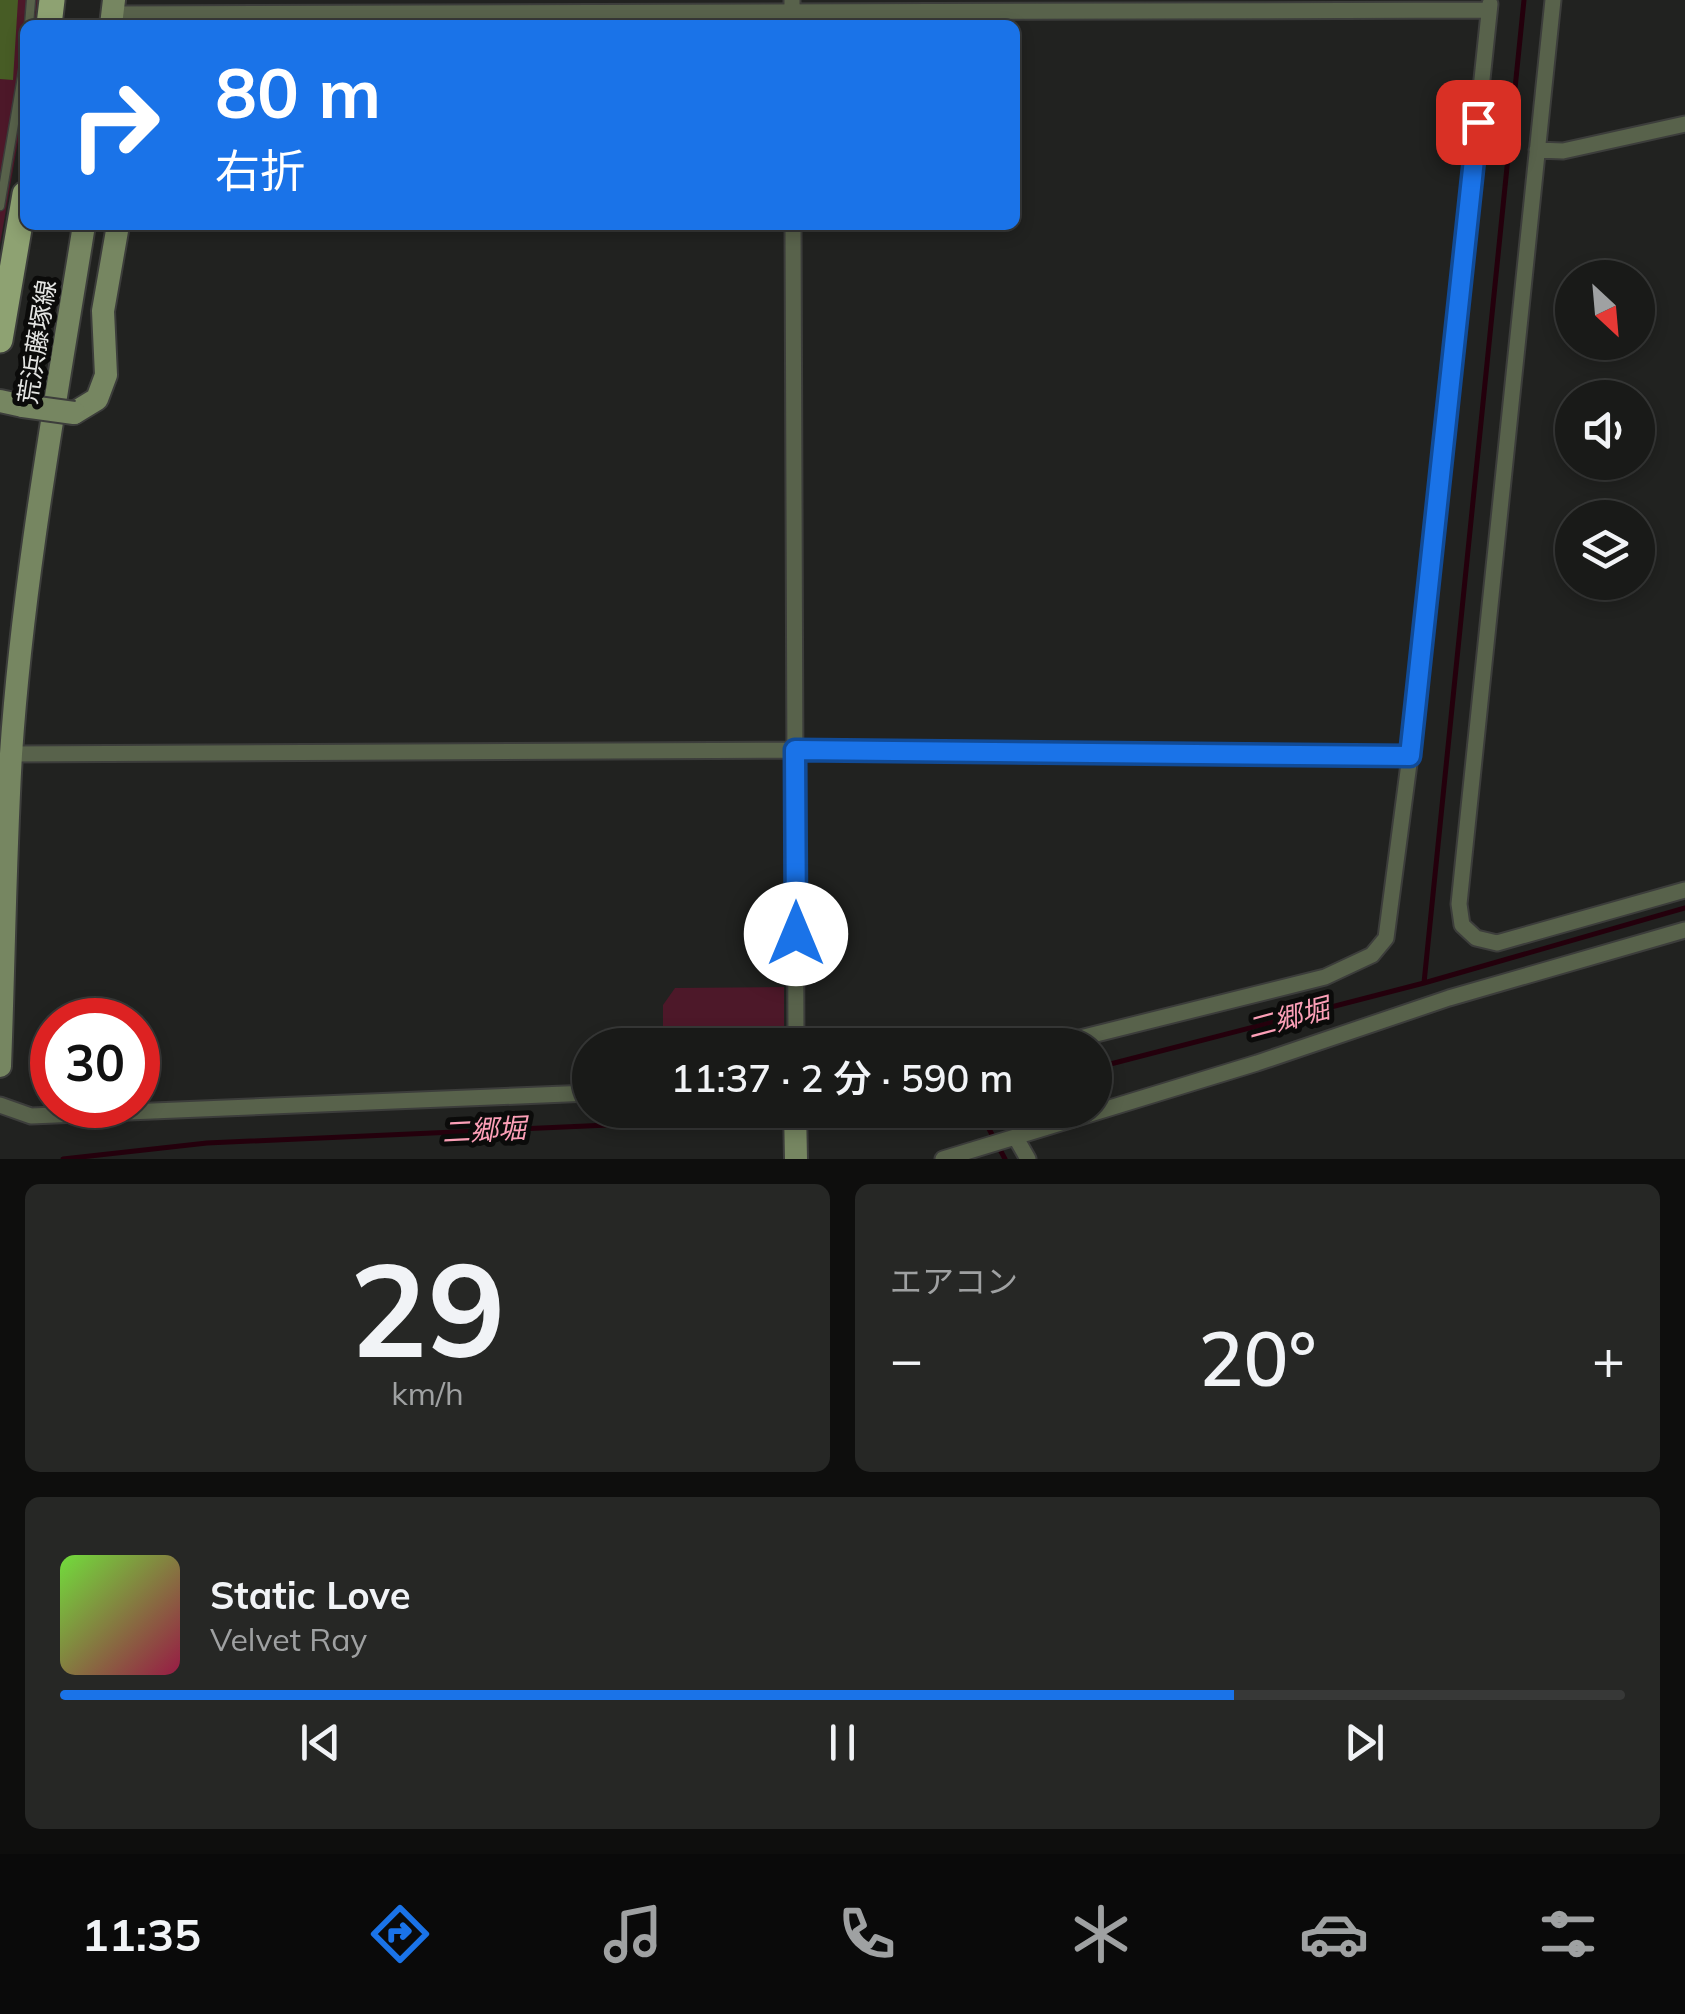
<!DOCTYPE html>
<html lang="ja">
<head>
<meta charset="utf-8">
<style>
  body { margin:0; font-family:Mulish,"Noto Sans JP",sans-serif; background:#262725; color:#f1f3f6; height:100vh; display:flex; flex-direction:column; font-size:38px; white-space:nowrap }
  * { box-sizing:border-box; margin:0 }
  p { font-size:32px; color:#9fa1a2 }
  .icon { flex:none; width:55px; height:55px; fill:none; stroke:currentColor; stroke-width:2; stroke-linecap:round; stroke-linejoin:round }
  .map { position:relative; height:1159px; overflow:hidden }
  .side { display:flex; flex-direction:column; gap:25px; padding:25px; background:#0e0e0d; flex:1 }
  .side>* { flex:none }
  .top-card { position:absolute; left:20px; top:20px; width:1000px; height:210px; border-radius:15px; box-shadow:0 5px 15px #0003,0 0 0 2px #373837; background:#1a73e8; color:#fff; overflow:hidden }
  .needle { width:65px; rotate:154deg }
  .tools { position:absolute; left:1555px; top:260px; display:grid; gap:20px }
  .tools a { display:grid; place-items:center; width:100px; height:100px; border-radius:50%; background:#191a18; box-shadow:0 5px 15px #0003,0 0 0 2px #373837; font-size:50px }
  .speed { position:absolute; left:30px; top:998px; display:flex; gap:20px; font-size:50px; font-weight:700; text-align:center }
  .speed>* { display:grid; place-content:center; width:130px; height:130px; border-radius:50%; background:#191a18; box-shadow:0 5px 15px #0003,0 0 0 2px #373837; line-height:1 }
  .speed .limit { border:15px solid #d22; background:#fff; color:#111 }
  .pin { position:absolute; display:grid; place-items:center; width:85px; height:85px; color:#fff; margin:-42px; border-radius:20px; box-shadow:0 5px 15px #0006 }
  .me { position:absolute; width:110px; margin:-55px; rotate:0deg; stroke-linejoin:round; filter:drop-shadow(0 0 8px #0008) }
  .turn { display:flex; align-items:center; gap:35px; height:210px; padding:0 30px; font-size:45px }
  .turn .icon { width:130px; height:130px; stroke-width:2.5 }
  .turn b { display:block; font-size:70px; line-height:85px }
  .big { font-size:75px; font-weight:600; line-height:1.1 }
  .side .widget { flex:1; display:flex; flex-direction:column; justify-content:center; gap:15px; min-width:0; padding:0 35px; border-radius:15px; background:#262725 }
  .side .dial { align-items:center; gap:0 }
  .dial b { font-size:130px; line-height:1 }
  .song { display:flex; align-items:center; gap:30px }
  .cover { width:120px; height:120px; border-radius:15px; background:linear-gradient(135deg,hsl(100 70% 55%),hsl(340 70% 35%)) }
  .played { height:10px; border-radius:5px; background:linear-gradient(90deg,#1a73e8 75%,#373837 75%) }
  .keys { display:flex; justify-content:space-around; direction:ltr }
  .heat { display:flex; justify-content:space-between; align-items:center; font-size:55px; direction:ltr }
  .side .tiles { flex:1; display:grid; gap:25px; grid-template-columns:1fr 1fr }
  .widget:last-child { grid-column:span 2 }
  .trip { position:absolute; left:572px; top:1028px; width:540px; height:100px; border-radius:50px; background:#191a18; box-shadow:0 5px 15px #0003,0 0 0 2px #373837; font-weight:600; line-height:100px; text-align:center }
  .tabs { display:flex; height:160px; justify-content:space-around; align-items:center; background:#0a0a0a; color:#9fa1a2 }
  .tabs .icon { width:70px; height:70px }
  .tabs .current { color:#1a73e8 }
  .tabs b { font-size:45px; color:#f1f3f6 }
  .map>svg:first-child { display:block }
</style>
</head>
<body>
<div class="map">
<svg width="1685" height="1159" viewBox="0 0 1685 1159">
  <rect width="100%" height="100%" fill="#212220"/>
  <!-- green -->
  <path fill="#4d1829" d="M0,0H42L38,25H25V101L0,244Z
    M784,987V1045H663V1005L675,988Z"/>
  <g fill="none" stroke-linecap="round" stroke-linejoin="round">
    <!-- stream -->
    <path stroke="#24000c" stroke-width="5" d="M1424,983L1524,0
      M1095,1068L1424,983L1685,908
      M979,1110L1005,1159
      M804,1117L906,1110
      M63,1159L207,1143L788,1117"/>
  </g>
  <!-- building -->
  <path fill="#475c25" d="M0,0H18L13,80L0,79Z"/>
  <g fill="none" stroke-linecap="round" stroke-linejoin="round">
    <defs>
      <path id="lane" d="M29,25L31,0
        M0,206L25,59"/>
      <path id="street" d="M792,0V25
        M1553,0L1459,904L1462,925L1476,938L1497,943L1685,890
        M112,14L1489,10
        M1537,150L1563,151L1685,124
        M793,225L796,1045
        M11,754L795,750L1410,756
        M1052,1045L1325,977L1372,955L1386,938L1410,756L1490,4
        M0,1105L31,1116L590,1093
        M1016,1138L1028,1159
        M943,1159L1257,1063L1449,998L1685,930"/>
      <path id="secondary" d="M111,25L114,0
        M0,401L23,406
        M74,413L97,399L106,375L103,311L118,225
        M0,1066C4,962 5,858 11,754C23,577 56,400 84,225
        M795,1110L796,1159"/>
      <path id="primary" d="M49,25L52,0
        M0,340L25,194"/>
    </defs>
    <!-- lane casing -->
    <use href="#lane" stroke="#3c3d3b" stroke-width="11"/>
    <!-- street casing -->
    <use href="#street" stroke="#3c3d3b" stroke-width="19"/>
    <!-- secondary casing -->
    <use href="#secondary" stroke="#3c3d3b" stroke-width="26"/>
    <!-- primary casing -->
    <use href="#primary" stroke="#3c3d3b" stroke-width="29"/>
    <!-- lane -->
    <use href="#lane" stroke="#58624b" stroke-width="8"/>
    <!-- street -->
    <use href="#street" stroke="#58624b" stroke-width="15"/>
    <!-- secondary -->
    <use href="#secondary" stroke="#768661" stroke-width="22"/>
    <!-- primary -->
    <use href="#primary" stroke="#8ea272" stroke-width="25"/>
    <defs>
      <path id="secondary-bridge" d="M23,406L74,413"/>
    </defs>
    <!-- secondary-bridge casing -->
    <use href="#secondary-bridge" stroke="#3c3d3b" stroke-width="26" stroke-linecap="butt"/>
    <!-- secondary-bridge -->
    <use href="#secondary-bridge" stroke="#768661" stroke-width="22"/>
  </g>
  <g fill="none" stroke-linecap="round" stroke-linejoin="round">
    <defs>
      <path id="route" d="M796,934L795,750L1410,756L1478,122"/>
    </defs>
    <!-- route casing -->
    <use href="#route" stroke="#114b97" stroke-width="25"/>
    <!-- route -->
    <use href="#route" stroke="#1a73e8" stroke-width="18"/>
  </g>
  <g text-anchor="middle" stroke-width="10" stroke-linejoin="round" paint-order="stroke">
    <!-- street labels -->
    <g font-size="25" fill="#e4e5e3" stroke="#0b0b0a">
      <text transform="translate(37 342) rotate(-81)" y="9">荒浜藤塚線</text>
    </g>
    <!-- water labels -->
    <g font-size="28" font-style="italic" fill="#fc9fb7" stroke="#0b0b0a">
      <text transform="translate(1288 1018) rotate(-15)" y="10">二郷堀</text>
      <text transform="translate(484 1130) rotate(-3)" y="10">二郷堀</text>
    </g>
  </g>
</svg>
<div class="tools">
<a><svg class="needle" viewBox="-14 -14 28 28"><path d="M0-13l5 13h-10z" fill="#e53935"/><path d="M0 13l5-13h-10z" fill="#9fa1a2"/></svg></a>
<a><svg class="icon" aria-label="sound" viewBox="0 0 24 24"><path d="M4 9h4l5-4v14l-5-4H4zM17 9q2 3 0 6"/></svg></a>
<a><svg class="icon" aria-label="layers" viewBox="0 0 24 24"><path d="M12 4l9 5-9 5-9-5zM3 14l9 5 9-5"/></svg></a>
</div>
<div class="speed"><div class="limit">30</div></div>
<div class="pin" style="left:1478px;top:122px;background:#d93025"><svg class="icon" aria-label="arrive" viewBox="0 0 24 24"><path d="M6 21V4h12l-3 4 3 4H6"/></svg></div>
<svg class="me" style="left:796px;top:934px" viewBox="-20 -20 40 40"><circle r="19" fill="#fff"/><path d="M0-13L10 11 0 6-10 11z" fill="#1a73e8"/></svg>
<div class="trip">11:37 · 2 分 · 590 m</div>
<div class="top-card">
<div class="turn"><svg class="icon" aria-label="right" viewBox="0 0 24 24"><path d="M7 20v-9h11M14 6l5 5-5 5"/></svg><div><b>80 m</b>右折</div></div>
</div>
</div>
<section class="side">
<div class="tiles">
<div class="widget dial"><b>29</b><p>km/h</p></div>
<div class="widget"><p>エアコン</p>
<div class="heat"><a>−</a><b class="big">20°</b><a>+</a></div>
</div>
<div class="widget">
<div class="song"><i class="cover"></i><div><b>Static Love</b><p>Velvet Ray</p></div></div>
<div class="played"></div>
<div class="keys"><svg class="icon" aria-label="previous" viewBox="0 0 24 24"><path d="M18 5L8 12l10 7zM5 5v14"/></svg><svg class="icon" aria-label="pause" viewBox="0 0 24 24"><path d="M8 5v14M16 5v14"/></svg><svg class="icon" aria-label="next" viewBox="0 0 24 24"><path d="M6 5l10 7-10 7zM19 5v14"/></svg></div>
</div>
</div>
</section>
<nav class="tabs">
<b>11:35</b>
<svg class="icon current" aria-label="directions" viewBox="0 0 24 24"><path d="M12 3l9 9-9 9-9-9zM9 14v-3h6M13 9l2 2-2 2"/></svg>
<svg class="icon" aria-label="music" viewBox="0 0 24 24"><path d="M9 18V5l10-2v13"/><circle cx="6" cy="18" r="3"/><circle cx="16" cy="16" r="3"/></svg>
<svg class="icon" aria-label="phone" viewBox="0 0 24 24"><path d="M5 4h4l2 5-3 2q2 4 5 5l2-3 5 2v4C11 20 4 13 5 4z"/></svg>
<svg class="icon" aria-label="climate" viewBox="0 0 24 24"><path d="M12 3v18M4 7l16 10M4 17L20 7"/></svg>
<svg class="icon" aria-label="car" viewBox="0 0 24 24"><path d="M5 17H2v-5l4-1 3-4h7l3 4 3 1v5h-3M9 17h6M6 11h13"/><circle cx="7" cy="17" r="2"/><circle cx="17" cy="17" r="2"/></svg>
<svg class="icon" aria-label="filters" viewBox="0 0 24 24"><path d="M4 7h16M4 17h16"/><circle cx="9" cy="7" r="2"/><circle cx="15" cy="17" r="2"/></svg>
</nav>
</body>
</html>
